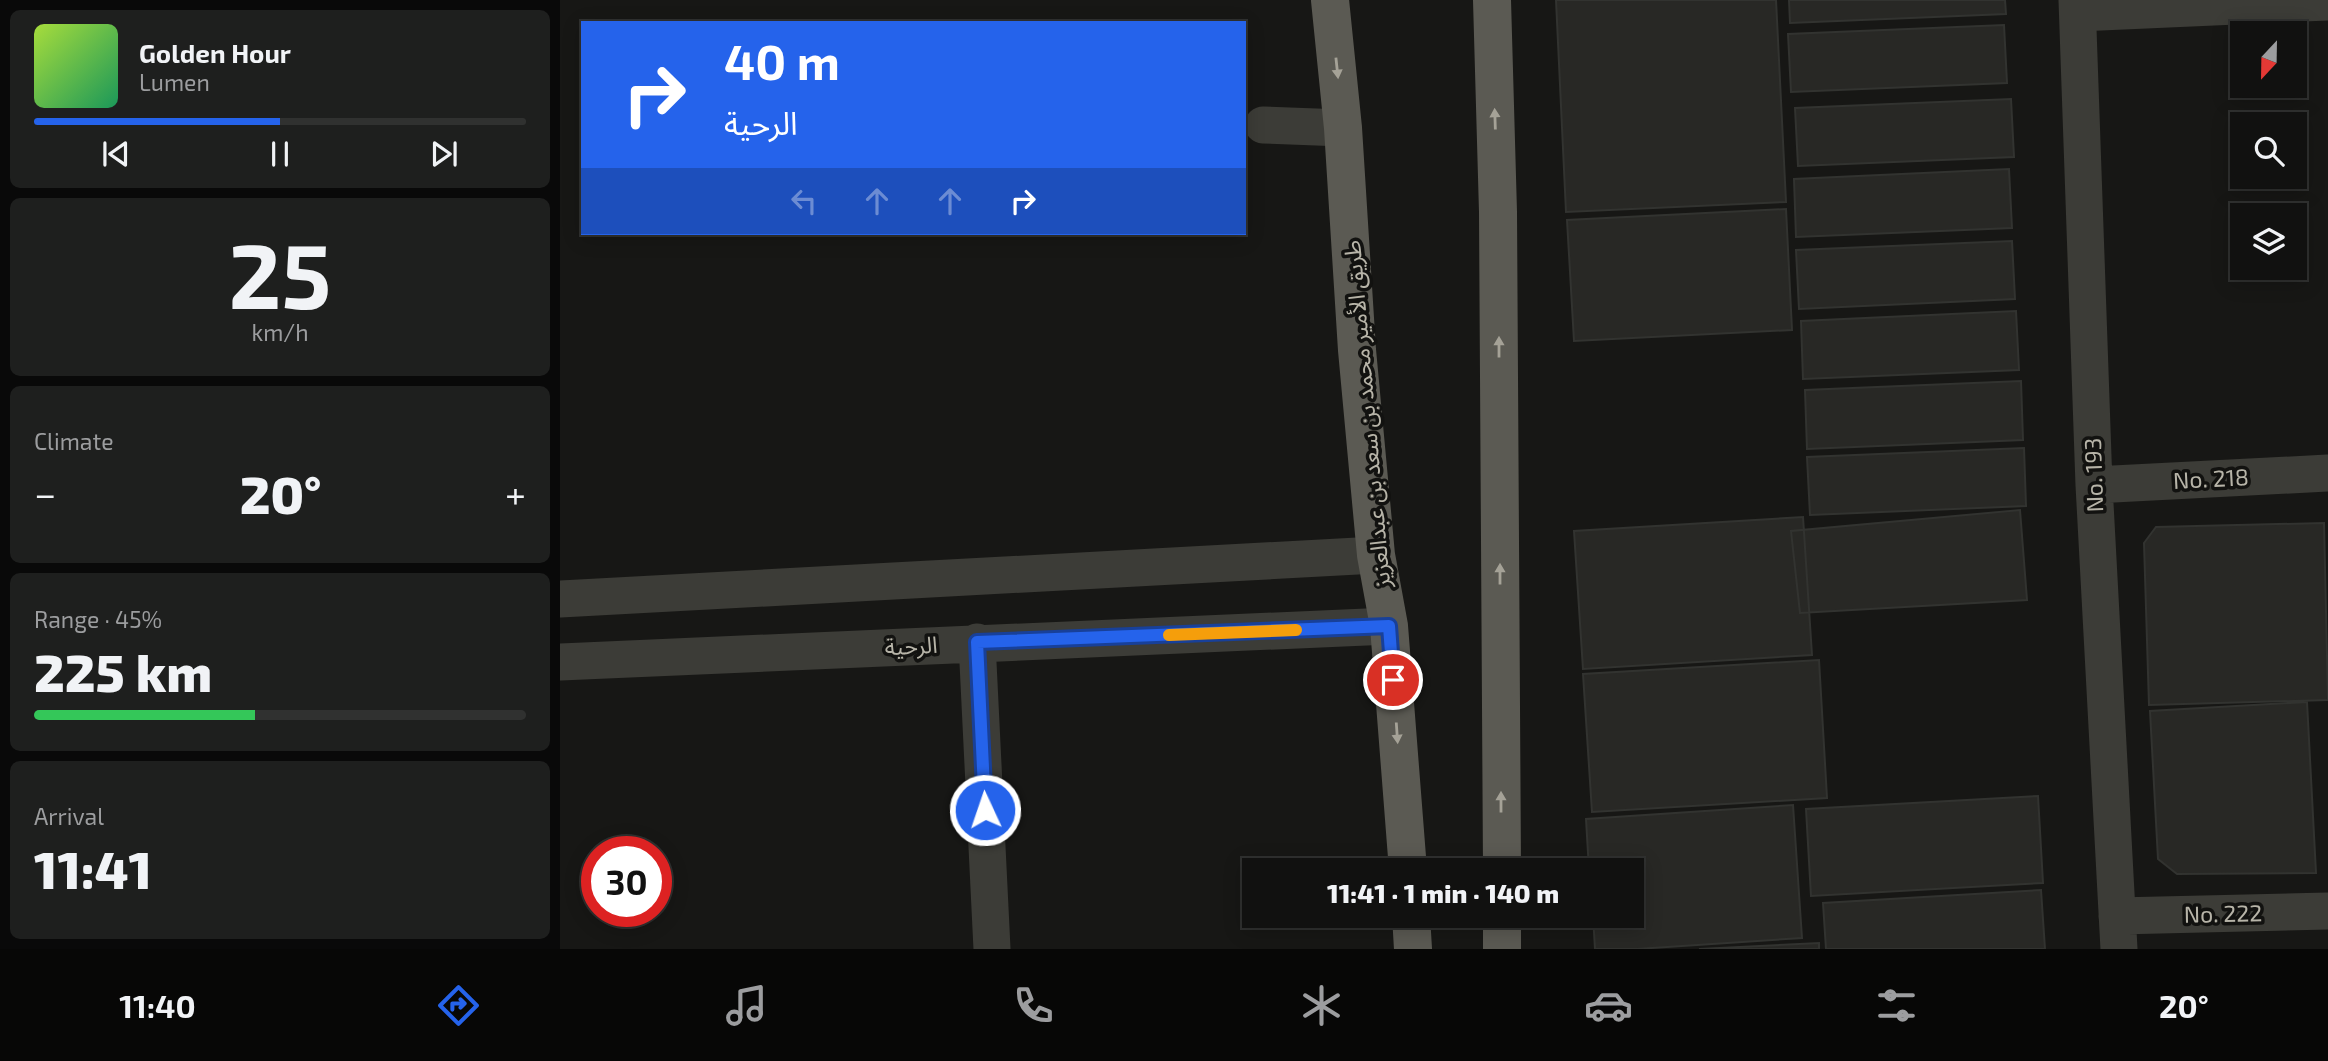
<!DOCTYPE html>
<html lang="en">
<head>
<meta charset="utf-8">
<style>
  body { margin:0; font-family:"Exo 2","Noto Sans Arabic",sans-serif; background:#1e1f1e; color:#f1f3f6; height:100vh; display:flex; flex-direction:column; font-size:26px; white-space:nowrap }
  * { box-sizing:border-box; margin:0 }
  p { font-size:23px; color:#9c9d9f }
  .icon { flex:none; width:38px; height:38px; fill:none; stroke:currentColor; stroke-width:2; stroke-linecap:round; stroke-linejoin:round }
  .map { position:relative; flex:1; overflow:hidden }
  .drawer { display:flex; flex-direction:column; gap:10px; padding:10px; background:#090909; width:560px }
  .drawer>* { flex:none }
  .banner { position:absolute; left:21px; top:21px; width:665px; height:214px; border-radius:0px; box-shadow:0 4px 18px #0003,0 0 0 2px #303130; background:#2563eb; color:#fff; overflow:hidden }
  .needle { width:46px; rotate:202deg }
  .fabs { position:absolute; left:1670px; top:21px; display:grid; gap:14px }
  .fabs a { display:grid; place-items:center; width:77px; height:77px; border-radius:0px; background:#111110; box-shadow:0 4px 18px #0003,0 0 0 2px #303130; font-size:35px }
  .speed { position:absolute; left:21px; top:836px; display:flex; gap:14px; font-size:35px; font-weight:700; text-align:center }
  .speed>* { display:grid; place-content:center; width:91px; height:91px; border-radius:50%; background:#111110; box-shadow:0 4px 18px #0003,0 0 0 2px #303130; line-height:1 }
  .speed .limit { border:10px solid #d22; background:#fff; color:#111 }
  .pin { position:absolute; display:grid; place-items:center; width:60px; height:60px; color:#fff; margin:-30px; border:4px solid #fff; border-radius:50%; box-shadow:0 2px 7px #0007 }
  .me { position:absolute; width:77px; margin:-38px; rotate:357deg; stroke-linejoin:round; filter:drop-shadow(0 0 5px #0008) }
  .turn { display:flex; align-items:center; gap:24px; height:147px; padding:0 28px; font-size:32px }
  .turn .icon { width:91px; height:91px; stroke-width:2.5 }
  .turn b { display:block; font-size:49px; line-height:60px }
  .lanes { display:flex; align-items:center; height:66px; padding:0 28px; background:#0003; justify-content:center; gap:35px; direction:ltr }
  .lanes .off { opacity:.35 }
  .big { font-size:52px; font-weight:800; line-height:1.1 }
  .drawer .widget { flex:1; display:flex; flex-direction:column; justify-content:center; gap:10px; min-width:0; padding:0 24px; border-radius:10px; background:#1e1f1e }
  .drawer .dial { align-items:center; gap:0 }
  .dial b { font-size:91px; line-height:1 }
  .song { display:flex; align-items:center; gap:21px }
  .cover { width:84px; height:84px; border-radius:10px; background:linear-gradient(135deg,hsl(80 70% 55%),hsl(150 70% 35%)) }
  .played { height:7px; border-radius:4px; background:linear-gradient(90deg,#2563eb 50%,#303130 50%) }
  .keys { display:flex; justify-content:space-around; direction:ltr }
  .heat { display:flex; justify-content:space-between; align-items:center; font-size:38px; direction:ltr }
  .charge { height:10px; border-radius:5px; background:linear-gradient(90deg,#34c759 45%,#303130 0) }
  .trip { position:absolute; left:682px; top:858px; width:402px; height:70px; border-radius:0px; background:#111110; box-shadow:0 4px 18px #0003,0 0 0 2px #303130; font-weight:800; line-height:70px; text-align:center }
  .tabs { display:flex; height:112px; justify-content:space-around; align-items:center; background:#070706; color:#9c9d9f }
  .tabs .icon { width:49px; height:49px }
  .tabs .active { color:#2563eb }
  .tabs b { font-size:32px; color:#f1f3f6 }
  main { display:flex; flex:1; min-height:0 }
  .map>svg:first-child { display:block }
</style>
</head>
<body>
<main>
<section class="drawer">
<div class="widget">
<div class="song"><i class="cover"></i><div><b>Golden Hour</b><p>Lumen</p></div></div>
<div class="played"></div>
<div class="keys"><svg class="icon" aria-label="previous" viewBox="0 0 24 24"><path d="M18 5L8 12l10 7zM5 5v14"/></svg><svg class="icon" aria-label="pause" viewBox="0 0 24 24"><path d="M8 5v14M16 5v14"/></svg><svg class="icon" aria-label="next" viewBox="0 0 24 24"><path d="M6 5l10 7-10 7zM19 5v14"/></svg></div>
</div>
<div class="widget dial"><b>25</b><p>km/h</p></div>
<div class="widget"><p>Climate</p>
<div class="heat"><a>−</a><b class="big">20°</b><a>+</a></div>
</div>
<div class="widget"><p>Range · 45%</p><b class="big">225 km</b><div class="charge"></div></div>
<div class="widget"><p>Arrival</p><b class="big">11:41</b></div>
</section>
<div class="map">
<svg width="1768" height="949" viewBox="0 0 1768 949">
  <rect width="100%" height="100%" fill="#171715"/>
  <!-- building -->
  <path fill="#282825" stroke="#323330" stroke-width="2" d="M996,0H1216L1226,202L1006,212Z
    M1229,0H1445L1446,14L1230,23Z
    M1444,25L1447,83L1231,92L1228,34Z
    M1451,99L1454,157L1238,166L1235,108Z
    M1449,169L1452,228L1236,237L1234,179Z
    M1226,209L1232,330L1014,341L1007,220Z
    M1452,241L1455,299L1239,309L1236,250Z
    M1456,311L1459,370L1243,379L1241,321Z
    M1461,381L1463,440L1247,449L1245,390Z
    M1464,448L1466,506L1250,515L1247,457Z
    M1460,510L1467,600L1240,613L1231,531Z
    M1243,517L1252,655L1023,669L1014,531Z
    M1764,523L1768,700L1589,705L1584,543L1596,527Z
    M1259,660L1267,798L1032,812L1023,674Z
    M1747,702L1756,873L1617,874L1598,859L1590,711Z
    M1478,796L1483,883L1251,896L1246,809Z
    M1233,805L1242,938L1077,949H1035L1033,915H1073V870H1029L1026,819Z
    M1481,890L1485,949H1266L1263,903Z
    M1259,943V949H1139Z"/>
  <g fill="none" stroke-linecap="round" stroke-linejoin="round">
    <!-- minor -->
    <path stroke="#3c3c37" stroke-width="37" d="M1517,0L1534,485L1559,949
      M1518,13L1768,2
      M703,125L783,128
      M1534,485L1768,473
      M0,599L816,555
      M417,642L432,949
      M0,662L829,626
      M1557,916L1768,911"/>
    <!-- major -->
    <path stroke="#5b5a53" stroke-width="38" d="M770,0L783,128L797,350L816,555L829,626L848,870
      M932,0L938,212L942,870
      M851,915L853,949
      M942,915V949"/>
  </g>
  <!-- one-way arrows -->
  <defs><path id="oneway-solid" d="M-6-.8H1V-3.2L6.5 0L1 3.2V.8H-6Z" transform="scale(1.75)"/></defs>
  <g fill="#a5a297">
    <use href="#oneway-solid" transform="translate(777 68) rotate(84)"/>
    <use href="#oneway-solid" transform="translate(935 119) rotate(-92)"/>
    <use href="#oneway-solid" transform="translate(939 347) rotate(-90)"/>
    <use href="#oneway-solid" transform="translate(940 574) rotate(-90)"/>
    <use href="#oneway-solid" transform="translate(837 733) rotate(86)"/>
    <use href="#oneway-solid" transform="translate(941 802) rotate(-90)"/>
  </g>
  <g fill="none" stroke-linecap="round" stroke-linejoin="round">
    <defs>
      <path id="route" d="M425,810L417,642L829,626L833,680"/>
    </defs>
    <!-- route casing -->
    <use href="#route" stroke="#184099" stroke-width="18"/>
    <!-- route -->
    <use href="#route" stroke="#2563eb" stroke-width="12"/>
    <!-- slow -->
    <path stroke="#f59e0b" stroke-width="12" d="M609,635L736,630"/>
  </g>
  <g text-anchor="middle" stroke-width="7" stroke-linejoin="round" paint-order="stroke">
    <!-- street labels -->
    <g font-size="23" fill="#b7b4a8" stroke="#121210">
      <text transform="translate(807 414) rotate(-95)" y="8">طريق الأمير محمد بن سعد بن عبدالعزيز</text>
      <text transform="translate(1534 475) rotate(-92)" y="8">No. 193</text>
      <text transform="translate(1651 479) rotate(-3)" y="8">No. 218</text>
      <text transform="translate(351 646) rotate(-3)" y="8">الرحية</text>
      <text transform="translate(1663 914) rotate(-1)" y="8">No. 222</text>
    </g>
  </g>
</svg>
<div class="fabs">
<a><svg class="needle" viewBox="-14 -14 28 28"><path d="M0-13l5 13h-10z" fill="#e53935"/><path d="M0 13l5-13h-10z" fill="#9c9d9f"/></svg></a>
<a><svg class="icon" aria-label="search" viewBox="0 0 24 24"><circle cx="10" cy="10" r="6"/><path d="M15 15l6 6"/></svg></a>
<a><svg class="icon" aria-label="layers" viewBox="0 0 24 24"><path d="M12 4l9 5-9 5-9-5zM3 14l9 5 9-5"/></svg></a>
</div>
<div class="speed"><div class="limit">30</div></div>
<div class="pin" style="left:833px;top:680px;background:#d93025"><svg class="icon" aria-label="arrive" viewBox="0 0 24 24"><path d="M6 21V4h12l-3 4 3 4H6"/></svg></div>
<svg class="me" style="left:425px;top:810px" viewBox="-20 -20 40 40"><circle r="17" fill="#2563eb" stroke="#fff" stroke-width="3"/><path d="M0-11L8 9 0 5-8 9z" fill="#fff"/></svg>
<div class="trip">11:41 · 1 min · 140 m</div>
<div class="banner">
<div class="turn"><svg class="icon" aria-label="right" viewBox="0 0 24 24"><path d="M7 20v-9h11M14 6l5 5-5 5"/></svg><div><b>40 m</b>الرحية</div></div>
<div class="lanes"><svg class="icon off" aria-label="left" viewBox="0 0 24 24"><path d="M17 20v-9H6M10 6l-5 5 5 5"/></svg><svg class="icon off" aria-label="ahead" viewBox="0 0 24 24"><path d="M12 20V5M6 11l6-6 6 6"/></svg><svg class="icon off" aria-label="ahead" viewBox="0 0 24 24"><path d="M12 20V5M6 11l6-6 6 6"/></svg><svg class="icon" aria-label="right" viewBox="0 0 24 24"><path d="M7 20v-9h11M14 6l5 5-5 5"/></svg></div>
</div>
</div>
</main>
<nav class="tabs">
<b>11:40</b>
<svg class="icon active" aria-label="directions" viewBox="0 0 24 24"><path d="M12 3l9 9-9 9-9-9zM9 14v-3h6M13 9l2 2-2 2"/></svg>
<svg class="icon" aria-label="music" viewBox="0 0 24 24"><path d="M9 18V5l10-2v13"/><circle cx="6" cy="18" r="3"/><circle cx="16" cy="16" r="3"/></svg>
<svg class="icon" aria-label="phone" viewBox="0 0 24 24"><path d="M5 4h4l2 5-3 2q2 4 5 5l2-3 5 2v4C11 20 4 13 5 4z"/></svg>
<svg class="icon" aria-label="climate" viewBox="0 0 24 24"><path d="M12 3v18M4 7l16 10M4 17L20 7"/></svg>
<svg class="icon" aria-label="car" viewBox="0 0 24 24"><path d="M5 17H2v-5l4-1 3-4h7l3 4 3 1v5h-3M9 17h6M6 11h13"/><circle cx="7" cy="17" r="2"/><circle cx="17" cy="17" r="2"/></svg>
<svg class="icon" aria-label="filters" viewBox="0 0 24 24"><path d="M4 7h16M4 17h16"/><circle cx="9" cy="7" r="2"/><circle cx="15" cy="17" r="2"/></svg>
<b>20°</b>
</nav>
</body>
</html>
